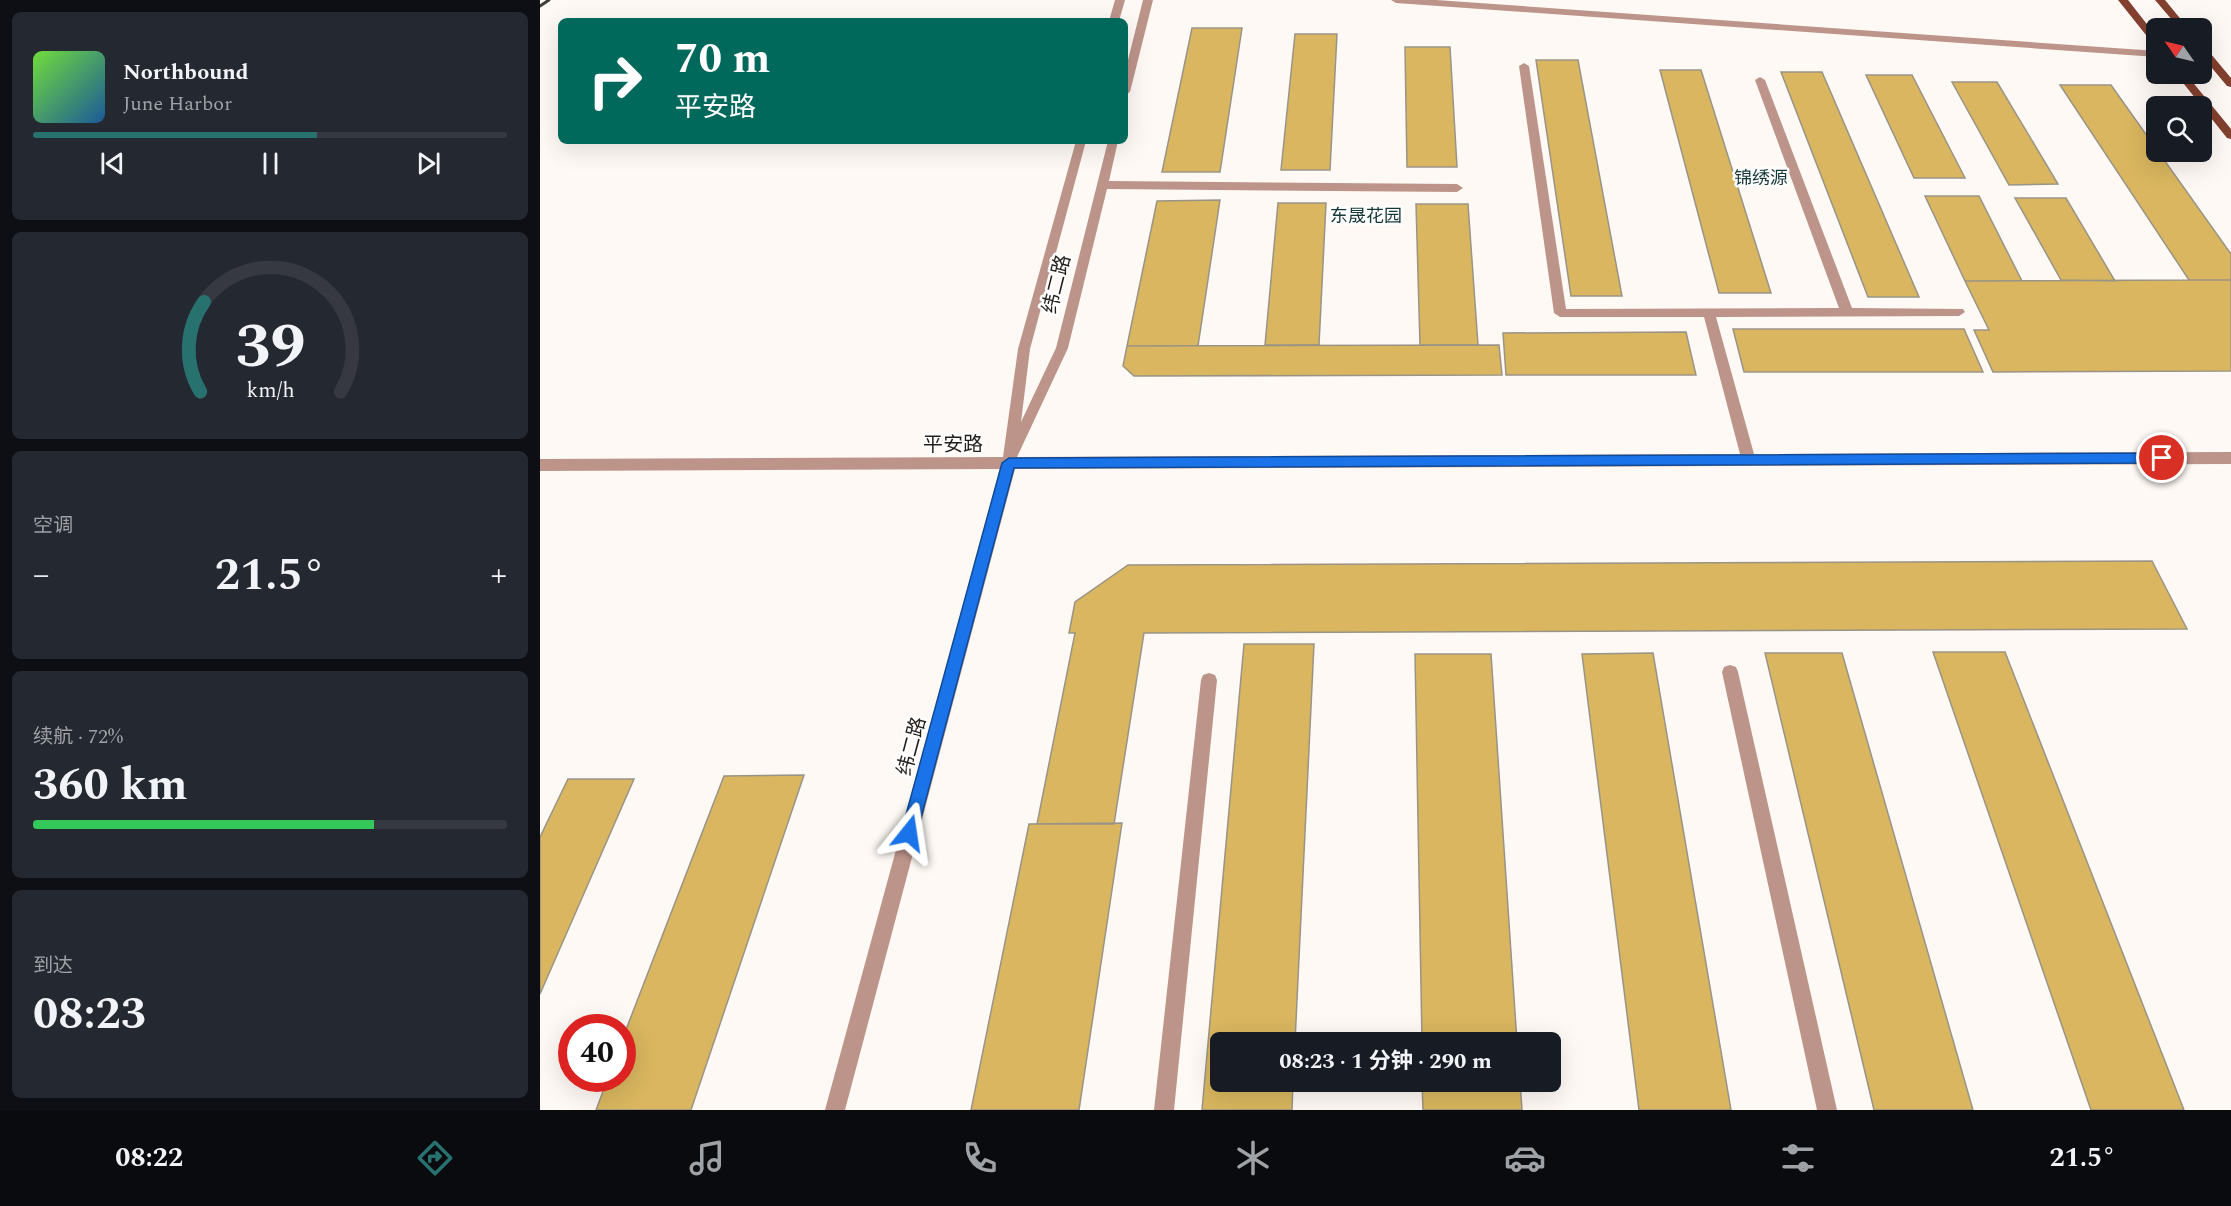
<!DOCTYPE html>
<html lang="zh">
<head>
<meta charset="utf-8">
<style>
  body { margin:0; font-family:Spectral,"Noto Sans SC",serif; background:#242831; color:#f1f3f6; height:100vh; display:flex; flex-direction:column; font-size:22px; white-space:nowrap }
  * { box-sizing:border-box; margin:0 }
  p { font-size:20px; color:#9ea1a6 }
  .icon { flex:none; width:33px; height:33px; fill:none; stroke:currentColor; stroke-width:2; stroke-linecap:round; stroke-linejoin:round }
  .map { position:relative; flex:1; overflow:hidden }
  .sheet { display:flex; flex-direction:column; gap:12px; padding:12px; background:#0d0f14; width:540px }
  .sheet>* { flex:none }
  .top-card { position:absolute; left:18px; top:18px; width:570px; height:126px; border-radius:9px; box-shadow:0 6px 24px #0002; background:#00695c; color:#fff; overflow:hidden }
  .needle { width:39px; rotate:304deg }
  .fabs { position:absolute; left:1606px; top:18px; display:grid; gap:12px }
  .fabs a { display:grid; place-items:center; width:66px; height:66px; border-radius:9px; background:#171b24; box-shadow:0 6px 24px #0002; font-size:30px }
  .speed { position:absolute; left:18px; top:1014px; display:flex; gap:12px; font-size:30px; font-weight:700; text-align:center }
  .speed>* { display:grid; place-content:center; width:78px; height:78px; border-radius:50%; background:#171b24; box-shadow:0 6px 24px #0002; line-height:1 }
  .speed .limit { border:9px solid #d22; background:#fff; color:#111 }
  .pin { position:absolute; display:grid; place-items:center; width:51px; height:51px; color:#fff; margin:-26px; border:3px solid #fff; border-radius:50%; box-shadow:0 2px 6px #0007 }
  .me { position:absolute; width:66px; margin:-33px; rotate:15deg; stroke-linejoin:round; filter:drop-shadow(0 0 4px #0008) }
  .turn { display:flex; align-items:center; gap:21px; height:126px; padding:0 18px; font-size:27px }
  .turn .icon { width:78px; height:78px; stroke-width:2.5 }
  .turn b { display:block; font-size:42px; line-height:51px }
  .big { font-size:45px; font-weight:700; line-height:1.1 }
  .sheet .widget { flex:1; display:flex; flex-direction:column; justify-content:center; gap:9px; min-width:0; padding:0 21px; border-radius:9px; background:#242831 }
  .sheet .dial { align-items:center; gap:0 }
  .dial svg { height:156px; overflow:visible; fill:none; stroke:#363941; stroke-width:7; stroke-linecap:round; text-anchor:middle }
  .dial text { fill:#f1f3f6; stroke:none }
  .song { display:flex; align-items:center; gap:18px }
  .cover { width:72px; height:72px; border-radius:9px; background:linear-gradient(135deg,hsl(100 70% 55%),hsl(210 70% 35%)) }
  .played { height:6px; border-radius:3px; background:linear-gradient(90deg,#27716f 60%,#363941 60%) }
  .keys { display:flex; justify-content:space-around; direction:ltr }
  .heat { display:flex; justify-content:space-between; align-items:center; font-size:33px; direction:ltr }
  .charge { height:9px; border-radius:4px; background:linear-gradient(90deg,#34c759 72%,#363941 0) }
  .trip { position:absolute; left:670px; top:1032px; width:351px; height:60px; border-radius:9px; background:#171b24; box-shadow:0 6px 24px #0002; font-weight:700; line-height:60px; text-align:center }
  .tab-bar { display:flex; height:96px; justify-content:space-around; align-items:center; background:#090b0e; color:#9ea1a6 }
  .tab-bar .icon { width:42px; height:42px }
  .tab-bar .active { color:#27716f }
  .tab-bar b { font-size:27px; color:#f1f3f6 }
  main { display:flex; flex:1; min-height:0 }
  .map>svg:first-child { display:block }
</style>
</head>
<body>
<main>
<section class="sheet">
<div class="widget">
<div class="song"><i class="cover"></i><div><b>Northbound</b><p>June Harbor</p></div></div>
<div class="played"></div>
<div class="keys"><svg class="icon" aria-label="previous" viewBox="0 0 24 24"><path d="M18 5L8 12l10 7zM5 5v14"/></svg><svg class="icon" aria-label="pause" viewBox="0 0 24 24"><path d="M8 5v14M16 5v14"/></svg><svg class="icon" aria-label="next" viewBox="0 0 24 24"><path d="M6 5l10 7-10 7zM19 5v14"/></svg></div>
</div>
<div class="widget dial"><svg viewBox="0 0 100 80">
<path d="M14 69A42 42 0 1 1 86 69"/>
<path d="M14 69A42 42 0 0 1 16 23" stroke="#27716f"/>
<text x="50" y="56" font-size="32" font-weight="700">39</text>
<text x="50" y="72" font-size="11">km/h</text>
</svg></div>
<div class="widget"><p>空调</p>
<div class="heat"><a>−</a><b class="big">21.5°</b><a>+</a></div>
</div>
<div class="widget"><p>续航 · 72%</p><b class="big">360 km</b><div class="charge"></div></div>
<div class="widget"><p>到达</p><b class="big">08:23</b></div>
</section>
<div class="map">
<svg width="1691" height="1110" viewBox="0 0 1691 1110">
  <rect width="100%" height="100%" fill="#fef9f4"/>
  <!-- building -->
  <path fill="#d9b65f" stroke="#9a9486" stroke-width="1.5" d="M652,28H702L680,172H622Z
    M755,34H797L790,170H741Z
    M865,47H910L917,167H867Z
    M996,60H1038L1082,296H1031Z
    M1120,70H1161L1231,293H1179Z
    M1241,72H1282L1379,297H1328Z
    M1326,75H1372L1425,178H1374Z
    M1412,82H1457L1518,184L1469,185Z
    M1520,85H1571L1691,254V280H1649Z
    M1385,196H1439L1482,281H1425Z
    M1475,198H1526L1575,281L1521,280Z
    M680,200L658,346H587L617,201Z
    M738,203H786L779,345H725Z
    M876,204H928L938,345H880Z
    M1649,280H1691V371L1453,372L1434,330H1449L1425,281Z
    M1193,329H1424L1443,372H1204Z
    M1146,332L1156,375H966L963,333Z
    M959,345L962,375L594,376L583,366L587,346Z
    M1612,561L1647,629L604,633L574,824H497L535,633H529L535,602L588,565Z
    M704,644H774L755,1042H681V1082H753L752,1110H662Z
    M1393,652H1465L1644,1110H1551Z
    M1113,653L1191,1110H1099L1042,654Z
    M1225,653H1302L1433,1110H1334Z
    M875,654H951L977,1042H882Z
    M264,775L151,1110H56L68,1078H82V1040L184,776Z
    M28,779H94L0,994V837Z
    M582,823L539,1110H431L489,824Z
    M882,1082H980L982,1110H883Z"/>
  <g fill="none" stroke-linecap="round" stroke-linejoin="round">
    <!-- minor -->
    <path fill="#bd948a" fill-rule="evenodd" d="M575,0H585L579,21H569Z
      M603,0H613L590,92L585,95V72Z
      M851,0H896L1617,51V57L856,3Z
      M984,63L989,66L1026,309L1299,308L1215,80L1220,77L1225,80L1312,308L1423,309L1425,312L1419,316L1176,317L1214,454L1691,452V464L475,469L305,1110H285L460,469L0,471V459L463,457L478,349L536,141H546L490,349L481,422L516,348L568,141H578L569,181L917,184L923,188L917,192L567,189L528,348L477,457L1200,454L1164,317H1020L1014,313L979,66Z
      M1190,665L1196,667L1198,672L1297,1110H1277L1182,672L1184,667Z
      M669,673L675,675L677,680L634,1110H614L661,680L663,675Z"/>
    <!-- major -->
    <path fill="#83402f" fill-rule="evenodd" d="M1578,0H1588L1617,37V46L1614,45Z
      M1615,0H1625L1648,28H1639Z
      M1662,47L1666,48L1691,78V87L1687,86L1662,56Z
      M1636,74H1646L1691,129V139L1687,138Z"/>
    <!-- rail -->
    <path stroke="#423d39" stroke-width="3" d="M0,6L9,0"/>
  </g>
  <!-- route -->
  <path fill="#1a73e8" stroke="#114b97" stroke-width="1.5" d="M1622,453L1628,458L1622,463L474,468L377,833L375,839L369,841L364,839L361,833L462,463L469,458Z"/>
  <g text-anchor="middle" stroke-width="5" stroke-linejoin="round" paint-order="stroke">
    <!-- far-neighbourhood labels -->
    <g font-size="18" fill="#153837" stroke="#fff">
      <text x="1221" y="184">锦绣源</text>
      <text x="826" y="222">东晟花园</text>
    </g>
    <!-- street labels -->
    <g font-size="20" fill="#231e1a" stroke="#fff">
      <text transform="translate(516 284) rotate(-76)" y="7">纬二路</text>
      <text x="413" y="451">平安路</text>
      <text transform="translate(371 746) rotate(-75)" y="7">纬二路</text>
    </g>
  </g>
</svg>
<div class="fabs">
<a><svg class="needle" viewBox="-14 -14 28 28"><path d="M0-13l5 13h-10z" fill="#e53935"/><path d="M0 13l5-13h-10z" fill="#9ea1a6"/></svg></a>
<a><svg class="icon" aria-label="search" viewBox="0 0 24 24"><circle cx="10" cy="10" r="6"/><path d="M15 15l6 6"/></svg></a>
</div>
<div class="speed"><div class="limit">40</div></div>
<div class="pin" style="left:1622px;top:458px;background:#d93025"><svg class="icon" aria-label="arrive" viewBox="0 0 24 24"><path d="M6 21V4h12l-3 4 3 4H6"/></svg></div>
<svg class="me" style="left:369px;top:833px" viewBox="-20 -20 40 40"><path d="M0-17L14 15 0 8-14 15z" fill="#1a73e8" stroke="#fff" stroke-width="4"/></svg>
<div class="trip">08:23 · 1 分钟 · 290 m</div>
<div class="top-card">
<div class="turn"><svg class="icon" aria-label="right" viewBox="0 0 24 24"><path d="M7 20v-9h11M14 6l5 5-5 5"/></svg><div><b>70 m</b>平安路</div></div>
</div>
</div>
</main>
<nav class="tab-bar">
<b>08:22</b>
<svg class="icon active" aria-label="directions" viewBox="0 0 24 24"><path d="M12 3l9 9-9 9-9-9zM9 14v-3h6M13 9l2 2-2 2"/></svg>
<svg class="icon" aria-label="music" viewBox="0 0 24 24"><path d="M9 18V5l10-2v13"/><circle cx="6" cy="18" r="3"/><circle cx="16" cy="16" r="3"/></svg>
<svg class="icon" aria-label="phone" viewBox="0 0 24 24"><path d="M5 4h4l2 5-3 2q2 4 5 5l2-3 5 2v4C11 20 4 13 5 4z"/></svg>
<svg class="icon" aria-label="climate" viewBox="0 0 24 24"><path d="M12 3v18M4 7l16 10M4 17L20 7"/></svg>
<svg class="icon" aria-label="car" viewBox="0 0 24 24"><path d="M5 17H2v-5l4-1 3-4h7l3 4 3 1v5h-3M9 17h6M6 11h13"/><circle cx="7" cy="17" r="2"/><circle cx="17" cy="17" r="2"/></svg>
<svg class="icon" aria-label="filters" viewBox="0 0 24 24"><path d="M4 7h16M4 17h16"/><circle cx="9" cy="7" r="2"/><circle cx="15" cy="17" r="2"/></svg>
<b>21.5°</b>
</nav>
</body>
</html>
